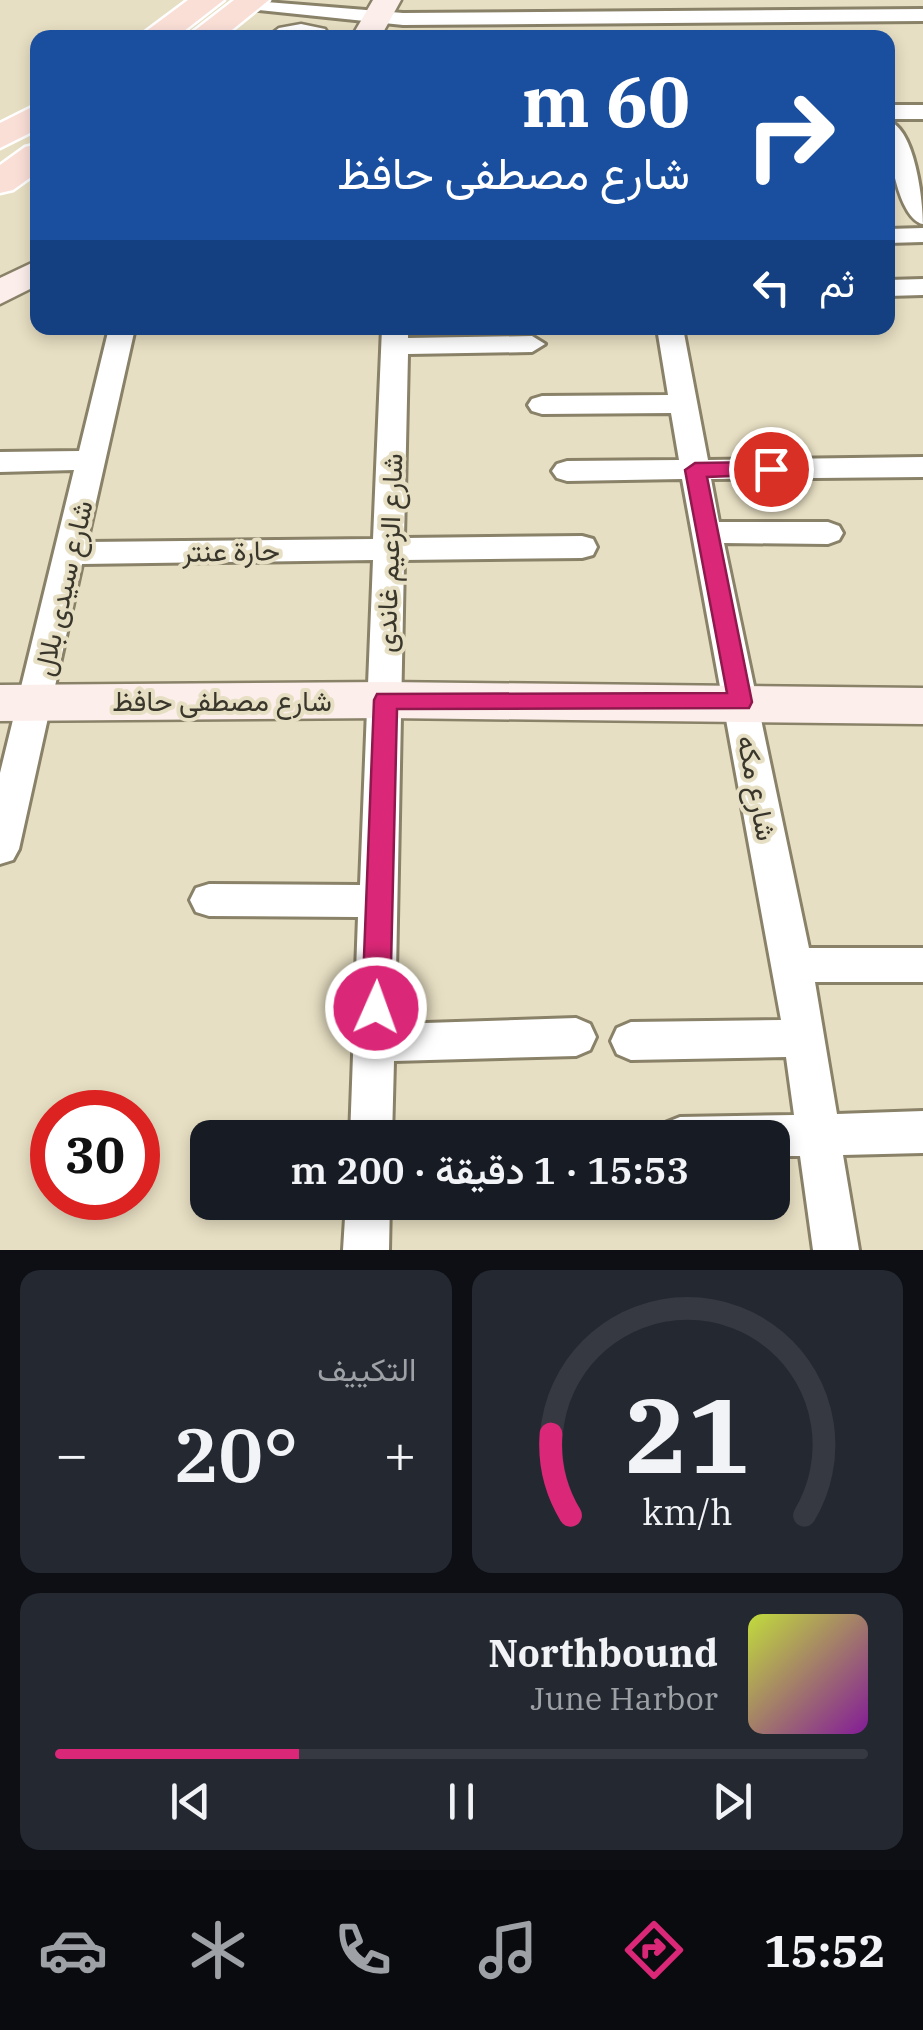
<!DOCTYPE html>
<html lang="ar">
<head>
<meta charset="utf-8">
<style>
  body { margin:0; font-family:"IBM Plex Serif",Vazirmatn,serif; background:#242831; color:#f1f3f6; direction:rtl; height:100vh; display:flex; flex-direction:column; font-size:38px; white-space:nowrap }
  * { box-sizing:border-box; margin:0 }
  p { font-size:32px; color:#9ea1a6 }
  .icon { flex:none; width:55px; height:55px; fill:none; stroke:currentColor; stroke-width:2; stroke-linecap:round; stroke-linejoin:round }
  .map { position:relative; height:1250px; overflow:hidden; direction:ltr }
  .side { display:flex; flex-direction:column; gap:20px; padding:20px; background:#0d0f14; flex:1 }
  .side>* { flex:none }
  .banner { position:absolute; left:30px; top:30px; width:865px; height:305px; border-radius:20px; box-shadow:0 5px 15px #0003; direction:rtl; background:#1a4fa0; color:#fff; overflow:hidden }
  .speed { position:absolute; left:30px; top:1090px; display:flex; gap:20px; font-size:50px; font-weight:700; text-align:center }
  .speed>* { display:grid; place-content:center; width:130px; height:130px; border-radius:50%; background:#171b24; box-shadow:0 5px 15px #0003; line-height:1 }
  .speed .limit { border:15px solid #d22; background:#fff; color:#111 }
  .pin { position:absolute; display:grid; place-items:center; width:85px; height:85px; color:#fff; margin:-42px; border:5px solid #fff; border-radius:50%; box-shadow:0 2px 10px #0007 }
  .me { position:absolute; width:110px; margin:-55px; rotate:2deg; stroke-linejoin:round; filter:drop-shadow(0 0 8px #0008) }
  .turn { display:flex; align-items:center; gap:35px; height:210px; padding:0 40px; font-size:45px }
  .turn .icon { width:130px; height:130px; stroke-width:2.5 }
  .turn b { display:block; font-size:70px; line-height:85px }
  .then { display:flex; align-items:center; height:95px; padding:0 40px; background:#0003; gap:20px; font-size:38px }
  .big { font-size:75px; font-weight:600; line-height:1.1 }
  .side .card { flex:1; display:flex; flex-direction:column; justify-content:center; gap:15px; min-width:0; padding:0 35px; border-radius:20px; background:#242831 }
  .side .dial { align-items:center; gap:0 }
  .dial svg { height:260px; overflow:visible; fill:none; stroke:#363941; stroke-width:7; stroke-linecap:round; text-anchor:middle }
  .dial text { fill:#f1f3f6; stroke:none }
  .song { display:flex; align-items:center; gap:30px }
  .cover { width:120px; height:120px; border-radius:15px; background:linear-gradient(135deg,hsl(70 70% 55%),hsl(290 70% 35%)) }
  .played { height:10px; border-radius:5px; background:linear-gradient(90deg,#db2777 30%,#363941 30%) }
  .keys { display:flex; justify-content:space-around; direction:ltr }
  .heat { display:flex; justify-content:space-between; align-items:center; font-size:55px; direction:ltr }
  .side .tiles { flex:1; display:grid; gap:20px; grid-template-columns:1fr 1fr }
  .card:last-child { grid-column:span 2 }
  .trip { position:absolute; left:190px; top:1120px; width:600px; height:100px; border-radius:20px; background:#171b24; box-shadow:0 5px 15px #0003; font-weight:600; line-height:100px; text-align:center; direction:rtl }
  .tab-bar { display:flex; height:160px; justify-content:space-around; align-items:center; background:#090b0e; color:#9ea1a6 }
  .tab-bar .icon { width:70px; height:70px }
  .tab-bar .current { color:#db2777 }
  .tab-bar b { font-size:45px; color:#f1f3f6 }
  .map>svg:first-child { display:block }
</style>
</head>
<body>
<div class="map">
<svg width="923" height="1250" viewBox="0 0 923 1250">
  <rect width="100%" height="100%" fill="#e7dfc3"/>
  <g fill="none" stroke-linecap="round" stroke-linejoin="round">
    <defs>
      <path id="lane" d="M301,24L325,29L331,38H322L319,33C309,31 298,28 288,32C279,35 275,38 266,38L279,28Z"/>
      <path id="street" d="M241,0L403,13L923,9V21L403,25L249,9L242,7Z
        M888,105H923V119H888Z
        M888,121C915,128 923,201 923,224C897,218 887,144 888,121Z
        M923,228V242L888,243V229Z
        M923,279V295L888,296V280Z
        M109,328H135L87,542L373,539L382,328H408V338L532,336L545,344L532,352L408,354L404,538L582,536L593,539L597,547L593,555L582,558L404,560L395,1024L576,1018L590,1024L596,1037L590,1050L576,1056L394,1061L392,1138H350L358,917L209,916L196,912L190,900L196,888L209,884L360,885L373,560L82,564L19,849L13,860L0,864V773L74,470L0,472V452L79,451Z
        M657,328H683L708,460L923,457V477L711,479L719,522H828L839,526L843,533L839,540L828,544L724,543L809,948H923V982H815L837,1114L923,1111V1153L843,1155L859,1250H813L800,1156H772V1138H659L665,1123L680,1117L794,1115L786,1057L631,1060L617,1054L611,1041L617,1028L631,1022L781,1020L682,479L567,481L557,478L552,471L557,464L567,461L679,460L671,413L542,414L532,411L528,405L532,399L542,396L668,395Z
        M346,1202H390L389,1250H343Z"/>
      <path id="secondary" d="M373,0H401L380,38H351Z
        M38,260V285L0,304V278Z
        M386,682L923,688V724L386,718L0,721V685Z"/>
      <path id="primary" d="M188,0H224L175,38H137Z
        M234,0H269L222,38H185Z
        M38,104V129L0,148V123Z
        M38,144V172L13,190L0,193V165L25,147Z"/>
    </defs>
    <!-- lane casing -->
    <use href="#lane" stroke="#898168" stroke-width="5"/>
    <!-- street casing -->
    <use href="#street" stroke="#898168" stroke-width="6"/>
    <!-- secondary casing -->
    <use href="#secondary" stroke="#898168" stroke-width="5"/>
    <!-- primary casing -->
    <use href="#primary" stroke="#fff" stroke-width="5"/>
    <!-- lane -->
    <use href="#lane" fill="#fff" fill-rule="evenodd"/>
    <!-- street -->
    <use href="#street" fill="#fff" fill-rule="evenodd"/>
    <!-- secondary -->
    <use href="#secondary" fill="#fcefeb" fill-rule="evenodd"/>
    <!-- primary -->
    <use href="#primary" fill="#fadfd7" fill-rule="evenodd"/>
  </g>
  <!-- route -->
  <path fill="#db2777" stroke="#8e194d" stroke-width="2.5" d="M771,462L779,464L782,469L779,474L707,477L752,702L749,708L397,709L390,1008L386,1016L376,1020L366,1016L362,1008L374,700L377,694L727,693L685,470L695,463Z"/>
  <g text-anchor="middle" stroke-width="8" stroke-linejoin="round" paint-order="stroke">
    <!-- street labels -->
    <g font-size="28" fill="#39362b" stroke="#e7dfc3">
      <text transform="translate(231 551) rotate(-1)" y="10">حارة عنتر</text>
      <text transform="translate(389 553) rotate(-88)" y="10">شارع الزعيم غاندى</text>
      <text transform="translate(63 588) rotate(-77)" y="10">شارع سيدى بلال</text>
      <text x="222" y="711">شارع مصطفى حافظ</text>
      <text transform="translate(757 788) rotate(79)" y="10">شارع مكه</text>
    </g>
  </g>
</svg>
<div class="speed"><div class="limit">30</div></div>
<div class="pin" style="left:771px;top:469px;background:#d93025"><svg class="icon" aria-label="arrive" viewBox="0 0 24 24"><path d="M6 21V4h12l-3 4 3 4H6"/></svg></div>
<svg class="me" style="left:376px;top:1008px" viewBox="-20 -20 40 40"><circle r="17" fill="#db2777" stroke="#fff" stroke-width="3"/><path d="M0-11L8 9 0 5-8 9z" fill="#fff"/></svg>
<div class="trip">15:53 · 1 دقيقة · 200 m</div>
<div class="banner">
<div class="turn"><svg class="icon" aria-label="right" viewBox="0 0 24 24"><path d="M7 20v-9h11M14 6l5 5-5 5"/></svg><div><b>60 m</b>شارع مصطفى حافظ</div></div>
<div class="then">ثم<svg class="icon" aria-label="left" viewBox="0 0 24 24"><path d="M17 20v-9H6M10 6l-5 5 5 5"/></svg></div>
</div>
</div>
<section class="side">
<div class="tiles">
<div class="card dial"><svg viewBox="0 0 100 80">
<path d="M14 69A42 42 0 1 1 86 69"/>
<path d="M14 69A42 42 0 0 1 8 44" stroke="#db2777"/>
<text x="50" y="56" font-size="32" font-weight="700">21</text>
<text x="50" y="72" font-size="11">km/h</text>
</svg></div>
<div class="card"><p>التكييف</p>
<div class="heat"><a>−</a><b class="big">20°</b><a>+</a></div>
</div>
<div class="card">
<div class="song"><i class="cover"></i><div><b>Northbound</b><p>June Harbor</p></div></div>
<div class="played"></div>
<div class="keys"><svg class="icon" aria-label="previous" viewBox="0 0 24 24"><path d="M18 5L8 12l10 7zM5 5v14"/></svg><svg class="icon" aria-label="pause" viewBox="0 0 24 24"><path d="M8 5v14M16 5v14"/></svg><svg class="icon" aria-label="next" viewBox="0 0 24 24"><path d="M6 5l10 7-10 7zM19 5v14"/></svg></div>
</div>
</div>
</section>
<nav class="tab-bar">
<b>15:52</b>
<svg class="icon current" aria-label="directions" viewBox="0 0 24 24"><path d="M12 3l9 9-9 9-9-9zM9 14v-3h6M13 9l2 2-2 2"/></svg>
<svg class="icon" aria-label="music" viewBox="0 0 24 24"><path d="M9 18V5l10-2v13"/><circle cx="6" cy="18" r="3"/><circle cx="16" cy="16" r="3"/></svg>
<svg class="icon" aria-label="phone" viewBox="0 0 24 24"><path d="M5 4h4l2 5-3 2q2 4 5 5l2-3 5 2v4C11 20 4 13 5 4z"/></svg>
<svg class="icon" aria-label="climate" viewBox="0 0 24 24"><path d="M12 3v18M4 7l16 10M4 17L20 7"/></svg>
<svg class="icon" aria-label="car" viewBox="0 0 24 24"><path d="M5 17H2v-5l4-1 3-4h7l3 4 3 1v5h-3M9 17h6M6 11h13"/><circle cx="7" cy="17" r="2"/><circle cx="17" cy="17" r="2"/></svg>
</nav>
</body>
</html>
